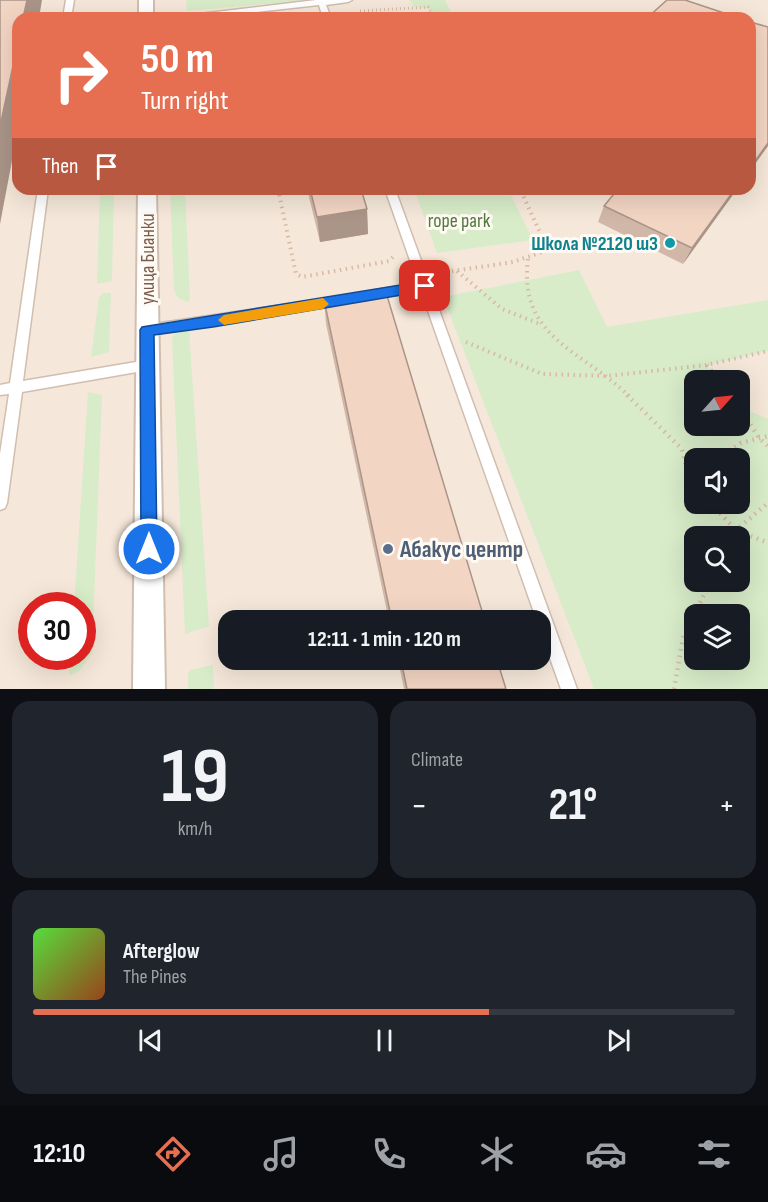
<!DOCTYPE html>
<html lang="en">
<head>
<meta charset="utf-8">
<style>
  body { margin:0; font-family:"Sofia Sans Condensed",sans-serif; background:#20242c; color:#f1f3f6; height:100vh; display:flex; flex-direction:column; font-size:22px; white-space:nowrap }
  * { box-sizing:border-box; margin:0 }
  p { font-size:20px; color:#9ea1a6 }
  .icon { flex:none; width:33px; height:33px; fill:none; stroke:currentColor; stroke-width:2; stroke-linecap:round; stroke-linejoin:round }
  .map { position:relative; height:689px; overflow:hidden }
  .sheet { display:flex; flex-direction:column; gap:12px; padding:12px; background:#0d0f14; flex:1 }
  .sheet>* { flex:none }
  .hud { position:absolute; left:12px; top:12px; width:744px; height:183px; border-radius:18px; box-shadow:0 6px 24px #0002; background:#e76f51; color:#fff; overflow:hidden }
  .needle { width:39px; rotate:63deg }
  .controls { position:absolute; left:684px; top:370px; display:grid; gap:12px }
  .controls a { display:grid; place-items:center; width:66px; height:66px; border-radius:12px; background:#171b24; box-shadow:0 6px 24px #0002; font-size:30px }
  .speed { position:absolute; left:18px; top:592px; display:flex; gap:12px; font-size:30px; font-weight:700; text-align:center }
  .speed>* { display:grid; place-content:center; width:78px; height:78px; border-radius:50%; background:#171b24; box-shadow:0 6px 24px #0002; line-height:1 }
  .speed .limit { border:9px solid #d22; background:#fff; color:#111 }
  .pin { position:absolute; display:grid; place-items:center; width:51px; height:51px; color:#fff; margin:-26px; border-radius:12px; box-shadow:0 3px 9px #0006 }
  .me { position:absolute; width:66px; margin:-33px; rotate:0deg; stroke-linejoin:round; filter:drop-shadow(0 0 4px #0008) }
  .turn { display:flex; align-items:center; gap:21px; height:126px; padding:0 30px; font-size:27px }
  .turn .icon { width:78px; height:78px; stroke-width:2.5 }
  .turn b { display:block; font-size:42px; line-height:51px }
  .then { display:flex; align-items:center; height:57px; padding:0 30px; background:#0003; gap:12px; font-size:22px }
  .big { font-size:45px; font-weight:700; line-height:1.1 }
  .sheet .card { flex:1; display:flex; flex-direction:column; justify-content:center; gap:9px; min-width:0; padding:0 21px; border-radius:18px; background:#20242c }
  .sheet .dial { align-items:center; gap:0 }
  .dial b { font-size:78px; line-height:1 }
  .song { display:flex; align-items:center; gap:18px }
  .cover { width:72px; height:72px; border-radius:9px; background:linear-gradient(135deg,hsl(110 70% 55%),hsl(20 70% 35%)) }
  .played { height:6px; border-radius:3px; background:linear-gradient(90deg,#e76f51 65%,#363941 65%) }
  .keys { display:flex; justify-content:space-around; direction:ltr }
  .heat { display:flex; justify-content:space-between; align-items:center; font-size:33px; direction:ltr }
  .sheet .tiles { flex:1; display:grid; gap:12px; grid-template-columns:1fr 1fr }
  .card:last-child { grid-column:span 2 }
  .trip { position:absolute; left:218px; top:610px; width:333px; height:60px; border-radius:18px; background:#171b24; box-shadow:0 6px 24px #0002; font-weight:700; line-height:60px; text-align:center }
  .tab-bar { display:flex; height:96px; justify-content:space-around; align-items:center; background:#090b0e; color:#9ea1a6 }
  .tab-bar .icon { width:42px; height:42px }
  .tab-bar .selected { color:#e76f51 }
  .tab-bar b { font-size:27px; color:#f1f3f6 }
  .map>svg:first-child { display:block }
</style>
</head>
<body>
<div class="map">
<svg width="768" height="689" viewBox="0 0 768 689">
  <rect width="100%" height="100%" fill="#fdf6ec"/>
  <!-- residential -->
  <path fill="#f5e8da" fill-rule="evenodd" d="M0,0H768V689H0ZM18,18H750V189H18ZM694,381H740V426H694ZM694,459H740V504H694ZM694,537H740V582H694ZM32,606H82V657H32ZM694,615H740V660H694ZM228,621H540V660H228Z"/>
  <!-- green -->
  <path fill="#d8ecc9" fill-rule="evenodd" d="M186,0H300L301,1L187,11Z
    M410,0H445L454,18H434L428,8L414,7Z
    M100,189H114L112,281L97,284Z
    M170,189H185L190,299L188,302L178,298L174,290Z
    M414,189H508L533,240L437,253Z
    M579,270L607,327L768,300V351L707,365L719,381H694V426H740V407L768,419V689H594L443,297ZM694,459H740V504H694ZM694,537H740V582H694ZM694,615H740V660H694Z
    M104,293H111L109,352L91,357L99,297Z
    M189,330L209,626L185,634L172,339L174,334Z
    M88,392L102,395L92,653L79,671L69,676L70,657H82V606H74Z
    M213,665L214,689H188V674L190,670Z"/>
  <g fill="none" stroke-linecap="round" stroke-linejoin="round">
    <defs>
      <path id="service" d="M66,0H74L71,18H63Z
        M316,0H352L348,2L326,5L331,18H323L319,5L203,18H178L182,16Z
        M38,189H48L23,381L148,360L152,361L154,365L152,369L148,370L22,392L7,503L5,508L0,510V454L9,394L0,395V385L10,383Z
        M385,189H395L577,689H561L540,630V621H537L421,291L370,299L364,295L370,291L418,283Z
        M338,297L344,301L338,305L147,335L143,333L141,330L143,327L147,325Z"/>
      <path id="minor" d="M139,0H153V18H139Z
        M138,189H156L165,689H133Z"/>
    </defs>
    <!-- service casing -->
    <use href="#service" stroke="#d1beb0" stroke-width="3"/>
    <!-- minor casing -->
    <use href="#minor" stroke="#d1beb0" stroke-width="4"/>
    <!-- path-far2 -->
    <path stroke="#d9b8a5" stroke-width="3" stroke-dasharray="1 3" stroke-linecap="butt" d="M360,11L428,7L434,18"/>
    <!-- path-far1 -->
    <path stroke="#d9b8a5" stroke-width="4" stroke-dasharray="1.5 4.5" stroke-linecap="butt" d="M278,189L296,274L302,277L389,261L394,256
      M528,259C518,338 582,350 629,396
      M457,271L502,309L540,324
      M440,273L513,262L548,250L520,189
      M466,342L542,374L607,376L707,365L768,351
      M707,365L719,381"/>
    <!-- path -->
    <path stroke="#d9b8a5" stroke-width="4.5" stroke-dasharray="1.5 5" stroke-linecap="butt" d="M627,395L682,449L689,478L694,487
      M740,408L759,438L768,446
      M719,459L741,443L768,436
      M688,481L694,476
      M711,504L736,530L768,543
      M732,537L736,530L768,503
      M674,689L683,638L710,582"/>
    <!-- service -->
    <use href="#service" fill="#fff" fill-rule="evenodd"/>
    <!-- minor -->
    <use href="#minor" fill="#fff" fill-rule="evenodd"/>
  </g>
  <!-- wall -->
  <path fill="#d1b7a8" d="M307,189H361L367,209L368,234L320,242Z
    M618,189H737L683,264L598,222L604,206Z
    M324,300L485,621H389L326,324Z
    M398,660H497L506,689H404Z"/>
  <!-- shaded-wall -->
  <path fill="#aa9588" d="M27,0H42L39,18H23Z
    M18,43V129L0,224V126Z
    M768,143V146L750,171V168Z
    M735,189H737L683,264L692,248Z
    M367,209L368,234L320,242L317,217Z"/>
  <!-- building -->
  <path fill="#f3d5c3" stroke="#aa9588" stroke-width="1.5" d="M0,0H27L23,18H18V43L0,126Z
    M667,0H685L739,18H647Z
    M305,13L307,18H268V17Z
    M750,22L768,27V143L750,168Z
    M310,189H361L367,209L317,217Z
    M618,189H735L692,248L604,206Z
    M385,289L485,621H392L324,300Z
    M401,660H497L506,689H407Z"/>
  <!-- route -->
  <path fill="#1a73e8" stroke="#114b97" stroke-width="1.5" d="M425,281L432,286L425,291L213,327L154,335L157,549L155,555L149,557L143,555L141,549L140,330L142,327Z"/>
  <!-- slow -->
  <path fill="#f59e0b" d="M323,298L329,304L323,309L224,325L218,320L224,315Z"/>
  <!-- markers -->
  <circle fill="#0f9aa8" stroke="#fffaf3" stroke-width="2" cx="670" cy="243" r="6"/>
  <circle fill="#5c6f8a" stroke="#fffaf3" stroke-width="2" cx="388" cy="549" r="6"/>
  <g text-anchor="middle" stroke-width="6" stroke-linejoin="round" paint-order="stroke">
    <!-- park labels -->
    <g font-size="20" fill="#537a41" stroke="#fffaf3">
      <text x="459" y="227">rope park</text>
    </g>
    <!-- culture labels -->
    <g font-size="20" font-weight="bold" fill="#0d838f" stroke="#fffaf3" text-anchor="end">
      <text x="658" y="250">Школа №2120 ш3</text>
    </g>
    <!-- street labels -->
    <g font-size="20" fill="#7a5c4d" stroke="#fffaf3">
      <text transform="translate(147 259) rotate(-90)" y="7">улица Бианки</text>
    </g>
    <!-- near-service labels -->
    <g font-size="24" font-weight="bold" fill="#4e5e75" stroke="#fffaf3" text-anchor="start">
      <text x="400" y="557">Абакус центр</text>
    </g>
  </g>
</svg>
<div class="controls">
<a><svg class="needle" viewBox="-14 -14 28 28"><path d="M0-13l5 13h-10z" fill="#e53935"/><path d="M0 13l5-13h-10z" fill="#9ea1a6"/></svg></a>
<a><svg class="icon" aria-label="sound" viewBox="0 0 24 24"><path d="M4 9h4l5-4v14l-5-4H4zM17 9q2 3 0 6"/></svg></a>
<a><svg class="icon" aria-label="search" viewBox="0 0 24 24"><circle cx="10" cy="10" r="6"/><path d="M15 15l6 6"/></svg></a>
<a><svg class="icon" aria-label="layers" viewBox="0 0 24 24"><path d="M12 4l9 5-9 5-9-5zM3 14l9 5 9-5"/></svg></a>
</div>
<div class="speed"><div class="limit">30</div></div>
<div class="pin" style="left:425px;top:286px;background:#d93025"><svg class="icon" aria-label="arrive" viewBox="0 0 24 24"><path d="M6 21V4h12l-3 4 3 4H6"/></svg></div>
<svg class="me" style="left:149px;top:549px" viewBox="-20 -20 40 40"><circle r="17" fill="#1a73e8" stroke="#fff" stroke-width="3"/><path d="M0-11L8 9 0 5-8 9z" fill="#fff"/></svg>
<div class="trip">12:11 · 1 min · 120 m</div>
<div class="hud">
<div class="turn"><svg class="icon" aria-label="right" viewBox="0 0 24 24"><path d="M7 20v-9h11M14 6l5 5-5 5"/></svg><div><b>50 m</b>Turn right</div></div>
<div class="then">Then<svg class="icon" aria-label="arrive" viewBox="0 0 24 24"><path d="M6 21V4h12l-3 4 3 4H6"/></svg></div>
</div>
</div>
<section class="sheet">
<div class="tiles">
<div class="card dial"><b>19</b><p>km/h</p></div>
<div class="card"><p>Climate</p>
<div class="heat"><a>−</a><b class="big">21°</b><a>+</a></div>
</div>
<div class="card">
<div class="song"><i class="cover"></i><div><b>Afterglow</b><p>The Pines</p></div></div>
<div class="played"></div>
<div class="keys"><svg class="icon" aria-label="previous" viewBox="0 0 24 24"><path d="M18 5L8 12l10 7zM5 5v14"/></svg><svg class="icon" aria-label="pause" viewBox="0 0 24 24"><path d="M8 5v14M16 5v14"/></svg><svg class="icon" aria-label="next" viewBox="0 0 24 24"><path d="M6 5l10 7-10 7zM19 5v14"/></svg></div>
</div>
</div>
</section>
<nav class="tab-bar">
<b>12:10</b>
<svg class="icon selected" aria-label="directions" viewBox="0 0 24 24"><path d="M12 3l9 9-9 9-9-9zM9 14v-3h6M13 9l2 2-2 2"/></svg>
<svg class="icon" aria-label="music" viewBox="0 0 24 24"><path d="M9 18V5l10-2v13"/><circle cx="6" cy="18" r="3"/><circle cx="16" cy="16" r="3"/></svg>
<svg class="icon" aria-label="phone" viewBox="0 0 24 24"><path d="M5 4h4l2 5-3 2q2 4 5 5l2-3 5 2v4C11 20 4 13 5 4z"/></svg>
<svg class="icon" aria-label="climate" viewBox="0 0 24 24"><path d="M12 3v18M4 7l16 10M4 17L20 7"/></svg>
<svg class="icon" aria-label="car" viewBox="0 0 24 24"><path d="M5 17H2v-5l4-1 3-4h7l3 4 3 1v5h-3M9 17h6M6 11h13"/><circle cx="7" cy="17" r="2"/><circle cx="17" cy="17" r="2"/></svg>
<svg class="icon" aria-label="filters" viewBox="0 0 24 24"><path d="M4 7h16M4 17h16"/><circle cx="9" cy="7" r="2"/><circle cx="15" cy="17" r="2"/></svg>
</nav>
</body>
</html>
